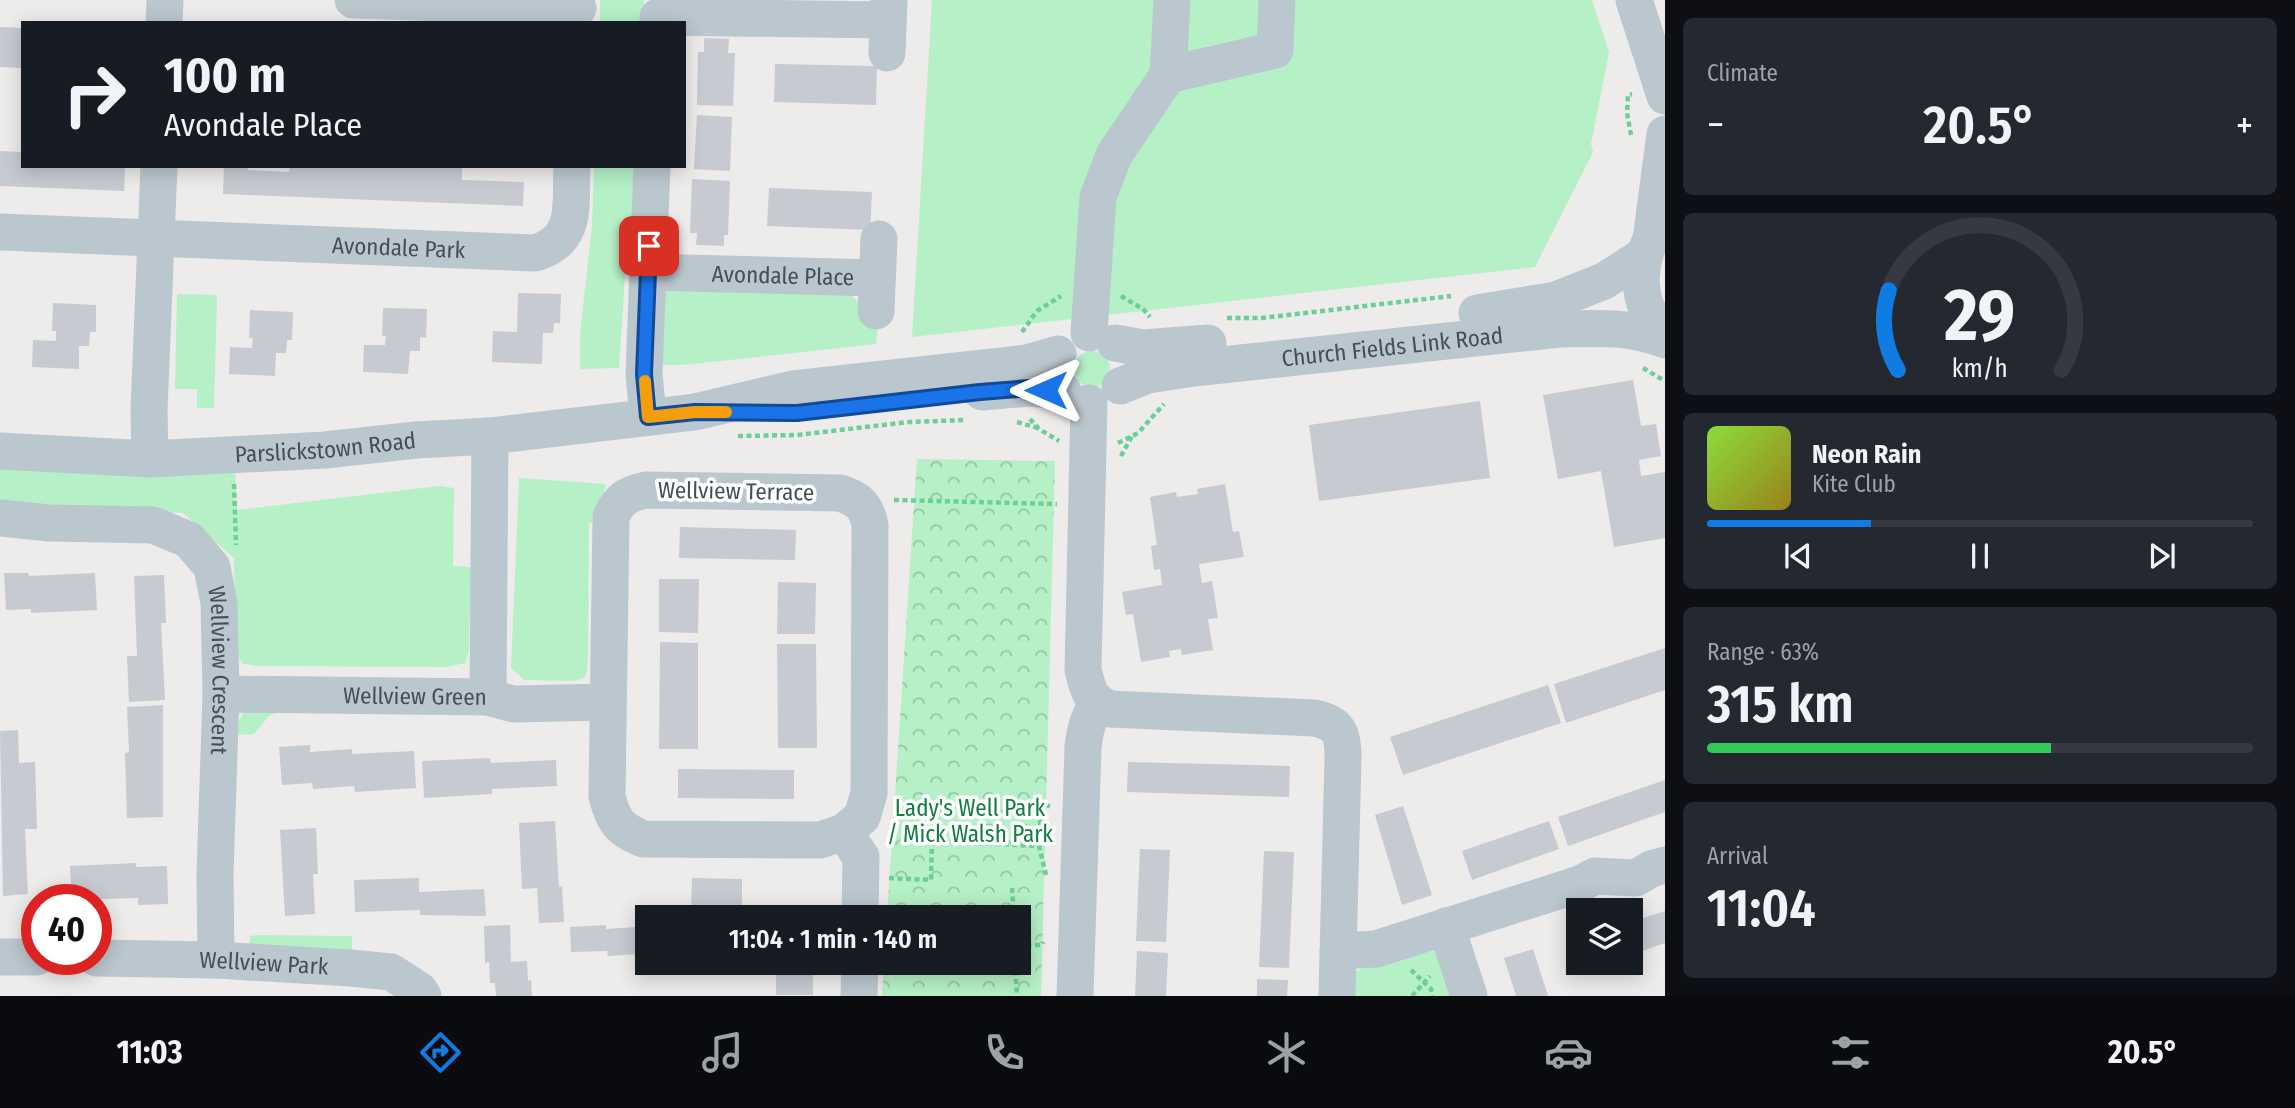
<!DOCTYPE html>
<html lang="en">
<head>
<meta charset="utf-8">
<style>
  body { margin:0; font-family:"Fira Sans Condensed",sans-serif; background:#242831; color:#f1f3f6; height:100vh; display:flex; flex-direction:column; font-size:26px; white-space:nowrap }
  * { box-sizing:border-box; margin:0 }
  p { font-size:23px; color:#9ea1a6 }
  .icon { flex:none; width:38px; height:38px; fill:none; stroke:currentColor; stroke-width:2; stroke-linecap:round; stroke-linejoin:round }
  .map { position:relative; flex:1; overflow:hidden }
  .panel { display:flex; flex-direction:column; gap:18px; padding:18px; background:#0d0f14; width:630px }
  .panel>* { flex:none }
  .top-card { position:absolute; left:21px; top:21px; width:665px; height:147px; border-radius:0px; box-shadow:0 4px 18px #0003; background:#171b24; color:#f1f3f6; overflow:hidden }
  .buttons { position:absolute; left:1566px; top:898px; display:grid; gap:14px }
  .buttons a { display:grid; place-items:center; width:77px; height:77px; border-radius:0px; background:#171b24; box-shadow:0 4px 18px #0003; font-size:35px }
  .speed { position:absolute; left:21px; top:884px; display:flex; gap:14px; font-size:35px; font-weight:700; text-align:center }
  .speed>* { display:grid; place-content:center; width:91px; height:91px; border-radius:50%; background:#171b24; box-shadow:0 4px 18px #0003; line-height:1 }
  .speed .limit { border:10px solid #d22; background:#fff; color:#111 }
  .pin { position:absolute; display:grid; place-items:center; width:60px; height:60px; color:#fff; margin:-30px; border-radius:14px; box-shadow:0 4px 10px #0006 }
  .me { position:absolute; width:77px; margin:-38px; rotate:270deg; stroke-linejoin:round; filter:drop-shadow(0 0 5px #0008) }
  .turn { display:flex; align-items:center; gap:24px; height:147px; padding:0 28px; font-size:32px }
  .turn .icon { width:91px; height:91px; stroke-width:2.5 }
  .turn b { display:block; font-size:49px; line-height:60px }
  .big { font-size:52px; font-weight:600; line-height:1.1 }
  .panel .widget { flex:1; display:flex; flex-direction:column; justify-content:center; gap:10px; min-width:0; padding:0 24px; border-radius:10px; background:#242831 }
  .panel .dial { align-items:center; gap:0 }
  .dial svg { height:182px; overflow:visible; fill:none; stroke:#363941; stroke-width:7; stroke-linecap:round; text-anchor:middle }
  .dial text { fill:#f1f3f6; stroke:none }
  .song { display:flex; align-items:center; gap:21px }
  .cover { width:84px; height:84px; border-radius:10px; background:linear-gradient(135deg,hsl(90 70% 55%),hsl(50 70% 35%)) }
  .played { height:7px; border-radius:4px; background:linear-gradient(90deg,#0f7ce4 30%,#363941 30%) }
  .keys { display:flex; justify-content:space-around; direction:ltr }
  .heat { display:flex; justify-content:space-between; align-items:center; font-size:38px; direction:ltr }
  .charge { height:10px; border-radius:5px; background:linear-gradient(90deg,#34c759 63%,#363941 0) }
  .trip { position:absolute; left:635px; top:905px; width:396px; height:70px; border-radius:0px; background:#171b24; box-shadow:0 4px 18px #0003; font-weight:600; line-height:70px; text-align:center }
  .tabs { display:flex; height:112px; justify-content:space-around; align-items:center; background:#090b0e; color:#9ea1a6 }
  .tabs .icon { width:49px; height:49px }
  .tabs .on { color:#0f7ce4 }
  .tabs b { font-size:32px; color:#f1f3f6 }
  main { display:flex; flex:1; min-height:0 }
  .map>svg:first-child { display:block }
</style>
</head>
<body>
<main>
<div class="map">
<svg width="1665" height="996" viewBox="0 0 1665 996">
  <defs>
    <pattern id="park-crowns" width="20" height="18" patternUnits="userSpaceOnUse" patternTransform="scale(1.75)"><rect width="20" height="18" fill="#b5f0c7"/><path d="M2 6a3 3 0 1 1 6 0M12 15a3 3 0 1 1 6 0" fill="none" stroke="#95c5a5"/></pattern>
  </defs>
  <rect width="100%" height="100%" fill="#eeebeb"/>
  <!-- grass -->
  <path fill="#b5f0c7" d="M600,0H644V23H600Z
    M932,0H1592L1609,52L1591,144L1593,152L1535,267L912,337Z
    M594,166H639L637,226L628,228L619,368L580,369V334L592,225Z
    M666,283L851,295L859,303L858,313L879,318L876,344L683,365H656Z
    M177,294L217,295L214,408H197V389H175Z
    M1074 369a18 18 0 1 1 36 0a18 18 0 1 1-36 0Z
    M0,467L235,472L237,510L439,486L454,488L453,566L471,567L469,651L465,663L446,667L259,666L243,664L236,652L234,558L183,513L0,507Z
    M519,478L606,484L595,523H589L588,652L587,671L584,678L574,681L524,680L511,668Z
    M245,710L278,712L269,716L254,734L237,735V724Z
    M257,935L352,936V950L249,947L250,936Z
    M1432,949L1443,955L1457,996H1347L1355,973L1364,966Z"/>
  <!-- park -->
  <path fill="url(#park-crowns)" d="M917,459L1055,461L1041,996H882L884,963L1018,962V917H887Z"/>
  <!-- building -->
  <path fill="#c7cad1" d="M0,27L23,28V68L0,67Z
    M704,38L729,39L728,53H735L733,106L697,105L698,52H704Z
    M775,64L877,66L876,105L774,102Z
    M697,115L732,117L730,171L694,169Z
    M0,151L23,152V166L125,168L124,191L0,186Z
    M224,166H248V170L289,172L290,166L462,168V180L524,182L523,206L223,194Z
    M692,179L730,181L728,235H724V246L696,245L697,233H690Z
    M769,188L872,192L870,230L767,226Z
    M518,293L561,294L560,323H554L553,333H543L542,364L492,362L493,331L517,332Z
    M53,303L96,305V332H90L89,346H79V369L32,367L33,340L56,341V331H52Z
    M383,308L427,309L426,338L420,337V351H410L408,374L363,372L364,345H385L386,336H382Z
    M250,310L293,312L292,340H287L286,353H276L275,376L229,374L230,347L252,348L253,338H249Z
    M1633,380L1641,426L1656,424L1661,456L1639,460L1641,476L1665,472V538L1614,547L1601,471L1558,479L1543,395Z
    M1480,401L1490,478L1319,501L1309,425Z
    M1225,484L1233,532L1239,531L1244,557L1199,564L1202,583L1212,581L1218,618L1208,619L1213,650L1182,655L1181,649L1169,651L1170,657L1141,662L1133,614L1126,615L1122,592L1162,585L1160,569L1154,570L1151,546L1157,545L1150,497L1176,492L1177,497L1198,494L1197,489Z
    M680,527L796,530L795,560L679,558Z
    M4,573H28L29,576L95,573L97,610L31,613V609L6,610Z
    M164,575L166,623H161L165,700L129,702L127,656H137L134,576Z
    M659,579H699L698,633L659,632Z
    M778,582L816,583L815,634H777Z
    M660,642L698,643V749H659Z
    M777,644H816L817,748H778Z
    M1665,648V690L1566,723L1554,684Z
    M1548,685L1561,723L1403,775L1390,737Z
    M163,705V817L127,818L125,753L129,752L127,707Z
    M18,730L19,763L35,762L37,829H25L28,894L3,896L0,731Z
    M310,745V752L352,749V754L414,751L416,788L355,792L354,786L313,789L312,783L282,785L279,747Z
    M490,758L491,763L556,760L557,786L492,789V794L424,798L422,761Z
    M1128,762L1290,766L1289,797L1127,792Z
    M678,769L794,770V799L678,798Z
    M1665,780V812L1568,846L1558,817Z
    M1403,806L1432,895L1402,905L1375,815Z
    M555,821L559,887L562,886L564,922L539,923L537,888L522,889L519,823Z
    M1549,821L1559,849L1472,880L1462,851Z
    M316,828L318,874H313L315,914L285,916L280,830Z
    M1140,849L1170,850L1166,942L1136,941Z
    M1264,851L1294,852L1289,968L1259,967Z
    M136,863V867L167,866L168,904L138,905V898L72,900L70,866Z
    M419,878V892L484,889L486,916L420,915V910L355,912L354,880Z
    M692,878L742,879V914L691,913Z
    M1665,911V943L1631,955V922Z
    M775,914H813V917H775Z
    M510,925L511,962L527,961L528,981L531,980L532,996H496L495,983H490L489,962L485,963L484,926Z
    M606,925V929L636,927L637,933H648V960L638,961V954L608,956L607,951L571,952L570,927Z
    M1578,941V962L1607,963L1580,972L1570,943Z
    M1533,949L1548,996H1516L1504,958Z
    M1137,951L1168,953L1166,996H1135Z
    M776,962H813V995H776Z
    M1257,979L1288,980L1287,996H1257Z"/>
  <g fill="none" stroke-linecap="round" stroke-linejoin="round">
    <!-- path -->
    <path stroke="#6ccf97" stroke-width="4.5" stroke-dasharray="5 3.5" stroke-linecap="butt" d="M1631,135L1627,113L1628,95L1632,94
      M1121,296L1143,309L1150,317
      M1227,318H1262L1451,296
      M1022,332L1037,311L1061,296
      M1643,368L1665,381
      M1030,419L1039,429L1059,441
      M1017,422L1038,428
      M738,436L797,435L909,422L966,420
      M1118,443L1138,433L1164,404
      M1121,456L1132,436
      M234,484L236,545
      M894,500L1057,504
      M1046,875L1039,846L1041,805L1050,806
      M889,878L931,880L932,841L1039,846
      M1012,888L1014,917
      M1018,945H1042L1043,942
      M1015,962L1017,996
      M1411,970L1431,989L1432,996
      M1412,996L1430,976"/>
    <!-- minor -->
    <g stroke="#bbc7cf" stroke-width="37">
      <path d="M353,0L578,8"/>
      <path d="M1634,0L1665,96"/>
      <path d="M658,17L888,20"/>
      <path d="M164,23L165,0"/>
      <path d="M887,53L889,0"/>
      <path d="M1168,75L1275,50L1277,0"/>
      <path d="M1665,217C1638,251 1629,301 1665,333"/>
      <path id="s1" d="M0,232L535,253C579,240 570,204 572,166"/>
      <path d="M1652,233L1665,134"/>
      <path id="s2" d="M648,272L877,278"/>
      <path d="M876,311L879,239"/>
      <path d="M1477,313L1556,300L1604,281L1643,256"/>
      <path d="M1089,333L1098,197L1114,155L1168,75L1172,0"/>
      <path d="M1115,343L1143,348L1208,343"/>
      <path id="s3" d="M1120,386L1148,375L1194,368L1560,329C1599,328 1628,326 1665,340"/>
      <path d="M982,392L1030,388L1063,391"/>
      <path d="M1089,403L1083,670C1088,690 1090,701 1110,709L1314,718C1339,723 1343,733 1343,757L1337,996"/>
      <path d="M648,417L644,374L652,166"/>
      <path id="s4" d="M0,451L150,459L325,450L416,440L490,436L695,412L793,389L1027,363L1058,354"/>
      <path d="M150,459L149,410L159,166"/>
      <path d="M646,490L840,493C859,499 866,506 870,525L869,793L862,817L844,832L820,840L643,839C619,829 613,821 607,796L611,517C619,499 627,494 646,490Z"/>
      <path id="s5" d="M0,518L49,523L153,525L189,540L212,567L219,603L221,694L215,874L216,960"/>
      <path id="s6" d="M221,694L488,697L513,704L608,702"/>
      <path d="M488,697L490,436"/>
      <path d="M844,832L861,857L860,917"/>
      <path d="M1446,926L1469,996"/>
      <path d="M1338,951L1376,949L1580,884L1595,876L1636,878L1651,869L1665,865"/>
      <path d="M0,957H37"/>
      <path id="s7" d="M96,958L216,960L351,968L391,972L419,990L423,996"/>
      <path d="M859,996L860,962"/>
      <path d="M1075,996L1083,747C1085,730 1088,718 1097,704"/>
    </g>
  </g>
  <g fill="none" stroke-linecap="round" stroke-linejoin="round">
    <defs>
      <path id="route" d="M649,246L644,374L648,417L695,412L797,413L980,392L1030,388L1046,390"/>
    </defs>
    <!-- route casing -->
    <use href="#route" stroke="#114b97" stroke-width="18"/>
    <!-- route -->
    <use href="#route" stroke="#1a73e8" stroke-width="12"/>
    <!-- slow -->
    <path stroke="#f59e0b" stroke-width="12" d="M645,381L648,417L695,412H726"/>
  </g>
  <g text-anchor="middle" stroke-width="7" stroke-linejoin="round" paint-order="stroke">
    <!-- street labels -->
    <g font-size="23" fill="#435059" stroke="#fff">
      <text dy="8" stroke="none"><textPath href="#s1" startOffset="399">Avondale Park</textPath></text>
      <text dy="8" stroke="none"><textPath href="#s2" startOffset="135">Avondale Place</textPath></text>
      <text dy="8" stroke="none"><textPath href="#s3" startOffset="276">Church Fields Link Road</textPath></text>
      <text dy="8" stroke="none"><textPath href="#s4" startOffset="326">Parslickstown Road</textPath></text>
      <text transform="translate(736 491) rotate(1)" y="8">Wellview Terrace</text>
      <text dy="8" stroke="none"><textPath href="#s5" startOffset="332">Wellview Crescent</textPath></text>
      <text dy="8" stroke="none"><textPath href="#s6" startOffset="194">Wellview Green</textPath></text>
      <text dy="8" stroke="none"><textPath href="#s7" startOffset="168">Wellview Park</textPath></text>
    </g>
    <!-- park labels -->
    <g font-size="23" fill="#117d3f" stroke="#fff">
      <text x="970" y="816">Lady's Well Park<tspan x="970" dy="26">/ Mick Walsh Park</tspan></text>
    </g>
  </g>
</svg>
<div class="buttons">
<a><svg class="icon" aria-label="layers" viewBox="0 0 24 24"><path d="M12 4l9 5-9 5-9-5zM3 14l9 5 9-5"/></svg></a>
</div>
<div class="speed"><div class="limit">40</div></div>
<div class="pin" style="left:649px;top:246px;background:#d93025"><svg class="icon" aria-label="arrive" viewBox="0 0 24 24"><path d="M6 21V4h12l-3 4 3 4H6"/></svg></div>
<svg class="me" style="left:1046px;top:390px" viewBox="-20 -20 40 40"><path d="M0-17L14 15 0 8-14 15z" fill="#1a73e8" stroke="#fff" stroke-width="4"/></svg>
<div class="trip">11:04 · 1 min · 140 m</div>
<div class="top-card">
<div class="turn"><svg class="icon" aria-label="right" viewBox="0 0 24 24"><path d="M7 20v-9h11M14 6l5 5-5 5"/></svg><div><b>100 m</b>Avondale Place</div></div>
</div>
</div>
<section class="panel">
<div class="widget"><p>Climate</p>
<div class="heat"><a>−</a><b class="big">20.5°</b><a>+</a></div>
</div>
<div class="widget dial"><svg viewBox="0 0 100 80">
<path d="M14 69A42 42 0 1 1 86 69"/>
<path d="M14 69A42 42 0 0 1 10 34" stroke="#0f7ce4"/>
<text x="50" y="56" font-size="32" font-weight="700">29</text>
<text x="50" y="72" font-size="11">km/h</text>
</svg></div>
<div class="widget">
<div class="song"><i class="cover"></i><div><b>Neon Rain</b><p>Kite Club</p></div></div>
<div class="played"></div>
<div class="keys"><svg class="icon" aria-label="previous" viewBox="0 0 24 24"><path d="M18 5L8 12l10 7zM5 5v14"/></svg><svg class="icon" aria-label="pause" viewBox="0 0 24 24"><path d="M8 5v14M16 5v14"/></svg><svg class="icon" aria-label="next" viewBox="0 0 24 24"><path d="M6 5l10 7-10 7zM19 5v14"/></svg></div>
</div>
<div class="widget"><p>Range · 63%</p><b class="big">315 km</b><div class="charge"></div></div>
<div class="widget"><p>Arrival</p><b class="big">11:04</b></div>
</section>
</main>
<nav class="tabs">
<b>11:03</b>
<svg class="icon on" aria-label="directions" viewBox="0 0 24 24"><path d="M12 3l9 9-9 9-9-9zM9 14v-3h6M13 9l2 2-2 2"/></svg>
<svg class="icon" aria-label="music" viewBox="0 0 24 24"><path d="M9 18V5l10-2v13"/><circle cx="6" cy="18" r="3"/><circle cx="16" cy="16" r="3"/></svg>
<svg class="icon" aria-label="phone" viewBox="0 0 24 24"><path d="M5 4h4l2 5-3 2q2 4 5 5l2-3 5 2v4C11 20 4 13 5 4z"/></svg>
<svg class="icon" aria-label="climate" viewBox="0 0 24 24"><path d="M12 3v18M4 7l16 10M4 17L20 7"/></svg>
<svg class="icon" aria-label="car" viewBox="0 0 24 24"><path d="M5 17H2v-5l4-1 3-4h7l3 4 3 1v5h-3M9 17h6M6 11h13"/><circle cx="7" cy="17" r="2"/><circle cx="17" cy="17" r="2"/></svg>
<svg class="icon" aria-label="filters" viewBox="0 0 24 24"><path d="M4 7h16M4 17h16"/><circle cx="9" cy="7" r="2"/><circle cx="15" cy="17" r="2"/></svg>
<b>20.5°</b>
</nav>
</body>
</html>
